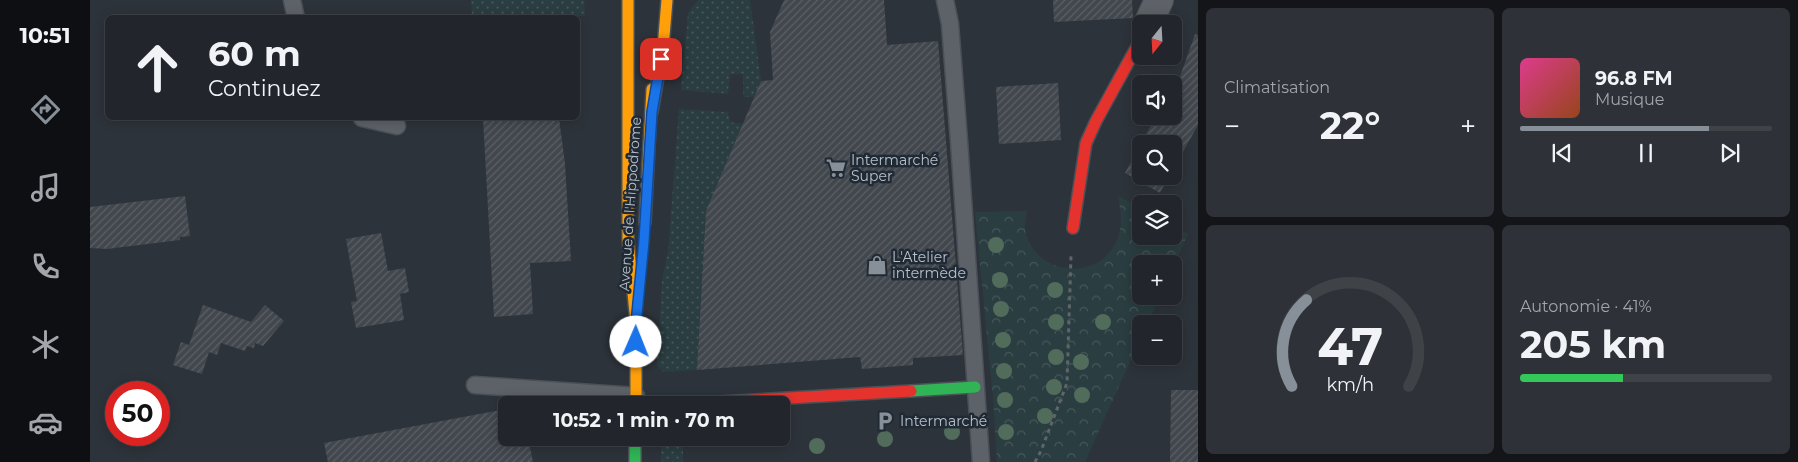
<!DOCTYPE html>
<html lang="fr">
<head>
<meta charset="utf-8">
<style>
  body { margin:0; font-family:Montserrat,sans-serif; background:#2e3238; color:#f1f3f6; height:100vh; display:flex; flex-direction:column; font-size:19px; white-space:nowrap }
  * { box-sizing:border-box; margin:0 }
  p { font-size:16px; color:#a2a5a9 }
  .icon { flex:none; width:28px; height:28px; fill:none; stroke:currentColor; stroke-width:2; stroke-linecap:round; stroke-linejoin:round }
  .map { position:relative; flex:1; overflow:hidden }
  .details { display:flex; flex-direction:column; gap:8px; padding:8px; background:#131518; width:600px }
  .details>* { flex:none }
  .banner { position:absolute; left:15px; top:15px; width:475px; height:105px; border-radius:8px; box-shadow:0 2px 12px #0003,0 0 0 1px #3f4348; background:#22262c; color:#f1f3f6; overflow:hidden }
  .needle { width:32px; rotate:198deg }
  .fabs { position:absolute; left:1042px; top:15px; display:grid; gap:10px }
  .fabs a { display:grid; place-items:center; width:50px; height:50px; border-radius:8px; background:#22262c; box-shadow:0 2px 12px #0003,0 0 0 1px #3f4348; font-size:25px }
  .speed { position:absolute; left:15px; top:381px; display:flex; gap:10px; font-size:25px; font-weight:700; text-align:center }
  .speed>* { display:grid; place-content:center; width:65px; height:65px; border-radius:50%; background:#22262c; box-shadow:0 2px 12px #0003,0 0 0 1px #3f4348; line-height:1 }
  .speed .limit { border:8px solid #d22; background:#fff; color:#111 }
  .pin { position:absolute; display:grid; place-items:center; width:42px; height:42px; color:#fff; margin:-21px; border-radius:10px; box-shadow:0 2px 8px #0006 }
  .me { position:absolute; width:55px; margin:-28px; rotate:1deg; stroke-linejoin:round; filter:drop-shadow(0 0 4px #0008) }
  .turn { display:flex; align-items:center; gap:18px; height:105px; padding:0 20px; font-size:22px }
  .turn .icon { width:65px; height:65px; stroke-width:2.5 }
  .turn b { display:block; font-size:35px; line-height:42px }
  .big { font-size:38px; font-weight:700; line-height:1.1 }
  .details .widget { flex:1; display:flex; flex-direction:column; justify-content:center; gap:8px; min-width:0; padding:0 18px; border-radius:8px; background:#2e3238 }
  .details .dial { align-items:center; gap:0 }
  .dial svg { height:130px; overflow:visible; fill:none; stroke:#3f4348; stroke-width:7; stroke-linecap:round; text-anchor:middle }
  .dial text { fill:#f1f3f6; stroke:none }
  .song { display:flex; align-items:center; gap:15px }
  .cover { width:60px; height:60px; border-radius:8px; background:linear-gradient(135deg,hsl(330 70% 55%),hsl(20 70% 35%)) }
  .played { height:5px; border-radius:2px; background:linear-gradient(90deg,#878f98 75%,#3f4348 75%) }
  .keys { display:flex; justify-content:space-around; direction:ltr }
  .heat { display:flex; justify-content:space-between; align-items:center; font-size:28px; direction:ltr }
  .charge { height:8px; border-radius:4px; background:linear-gradient(90deg,#34c759 41%,#3f4348 0) }
  .details .tiles { flex:1; display:grid; gap:8px; grid-template-columns:repeat(2,1fr) }
  .trip { position:absolute; left:408px; top:396px; width:292px; height:50px; border-radius:8px; background:#22262c; box-shadow:0 2px 12px #0003,0 0 0 1px #3f4348; font-weight:700; line-height:50px; text-align:center }
  main { display:flex; flex:1; min-height:0 }
  .tab-bar { display:flex; flex-direction:column; width:90px; justify-content:space-around; align-items:center; background:#0e0f12; color:#a2a5a9 }
  .tab-bar .icon { width:35px; height:35px }
  .tab-bar .active { color:#878f98 }
  .tab-bar b { font-size:22px; color:#f1f3f6 }
  .map>svg:first-child { display:block }
</style>
</head>
<body>
<main>
<nav class="tab-bar">
<b>10:51</b>
<svg class="icon active" aria-label="directions" viewBox="0 0 24 24"><path d="M12 3l9 9-9 9-9-9zM9 14v-3h6M13 9l2 2-2 2"/></svg>
<svg class="icon" aria-label="music" viewBox="0 0 24 24"><path d="M9 18V5l10-2v13"/><circle cx="6" cy="18" r="3"/><circle cx="16" cy="16" r="3"/></svg>
<svg class="icon" aria-label="phone" viewBox="0 0 24 24"><path d="M5 4h4l2 5-3 2q2 4 5 5l2-3 5 2v4C11 20 4 13 5 4z"/></svg>
<svg class="icon" aria-label="climate" viewBox="0 0 24 24"><path d="M12 3v18M4 7l16 10M4 17L20 7"/></svg>
<svg class="icon" aria-label="car" viewBox="0 0 24 24"><path d="M5 17H2v-5l4-1 3-4h7l3 4 3 1v5h-3M9 17h6M6 11h13"/><circle cx="7" cy="17" r="2"/><circle cx="17" cy="17" r="2"/></svg>
</nav>
<div class="map">
<svg width="1108" height="462" viewBox="0 0 1108 462">
  <defs>
    <pattern id="grass-dots" width="8" height="8" patternUnits="userSpaceOnUse" patternTransform="scale(1.25)"><rect width="8" height="8" fill="#2a3d40"/><path d="M2 2h.1M6 6h.1" fill="none" stroke="#47575a" stroke-width="1.8" stroke-linecap="round"/></pattern>
    <pattern id="forest-crowns" width="20" height="18" patternUnits="userSpaceOnUse" patternTransform="scale(1.25)"><rect width="20" height="18" fill="#2a3d40"/><path d="M2 6a3 3 0 1 1 6 0M12 15a3 3 0 1 1 6 0" fill="none" stroke="#47575a"/></pattern>
    <pattern id="building-hatch" width="6" height="6" patternUnits="userSpaceOnUse" patternTransform="scale(1.25)"><rect width="6" height="6" fill="#42474e"/><path d="M-1 1l2-2M0 6l6-6M5 7l2-2" fill="none" stroke="#5b6066"/></pattern>
  </defs>
  <rect width="100%" height="100%" fill="#2d333a"/>
  <!-- grass -->
  <path fill="url(#grass-dots)" d="M381,0H494L495,16L382,17Z
    M608,0H660L671,81L664,97H653V74H640L638,94L591,90L598,13Z
    M589,109L638,112L640,122L653,124L616,211L607,370L573,372L567,365L572,281L578,252Z
    M571,438H593V462H571Z"/>
  <!-- forest -->
  <path fill="url(#forest-crowns)" d="M1028,196L1051,208V236H1084V226L1098,234L1084,265L1051,264V296H1070L1057,324H1051V337L995,462H907L903,398L885,212L937,211C936,216 935,222 935,227C940,278 1016,284 1029,234C1033,221 1030,208 1028,196Z"/>
  <!-- building -->
  <path fill="url(#building-hatch)" d="M694,0H794L797,45L848,41L873,355L823,358V365L772,369L770,357L607,370L616,211L671,81L683,80L680,32Z
    M963,0H1042L1043,18L964,22Z
    M1105,34L1108,35V125L1084,168V144H1051V176H1079L1070,193L1035,173L1066,116H1084V85L1085,84L1087,85Z
    M968,83L971,140L909,144L906,87Z
    M393,118H469L475,164L481,261L440,263L443,314L404,317Z
    M95,196L100,236L90,237V240L17,249L0,248V207Z
    M291,233L298,271L315,268L319,292L310,294L314,320L266,328L261,302L267,301L256,239Z
    M113,305L161,322L175,305L194,321L173,346L165,343L164,348L157,346L155,351L131,343L127,355L119,352L112,374L83,365L91,342L99,345Z
    M1081,390H1108V462H1080Z
    M416,409V438H438L443,462H238L234,443Z"/>
  <g fill="none" stroke-linecap="round" stroke-linejoin="round">
    <defs>
      <path id="lane" d="M202,0L206,18
        M855,0L860,24L869,141L891,462
        M272,118L307,126
        M385,385L546,396"/>
      <path id="street" d="M1058,24L1069,0"/>
      <path id="fast" d="M821,391L885,387
        M545,438V462"/>
      <path id="slow" d="M538,0V240L546,324V405
        M562,112L573,48L577,0
        M555,223L562,89"/>
      <path id="jam" d="M983,228L996,143L1006,121L1051,39
        M577,405L821,391"/>
    </defs>
    <!-- lane casing -->
    <use href="#lane" stroke="#4b5057" stroke-width="19"/>
    <!-- street casing -->
    <use href="#street" stroke="#4b5057" stroke-width="30"/>
    <!-- fast casing -->
    <use href="#fast" stroke="#4b5057" stroke-width="14"/>
    <!-- slow casing -->
    <use href="#slow" stroke="#4b5057" stroke-width="14"/>
    <!-- jam casing -->
    <use href="#jam" stroke="#4b5057" stroke-width="14"/>
    <!-- path -->
    <path stroke="#5f656a" stroke-width="3" stroke-dasharray="4 4" stroke-linecap="butt" d="M945,462L951,451L977,383L981,256"/>
    <!-- lane -->
    <use href="#lane" stroke="#5d6268" stroke-width="16"/>
    <!-- street -->
    <use href="#street" stroke="#5d6268" stroke-width="28"/>
    <!-- fast -->
    <use href="#fast" stroke="#30b455" stroke-width="11"/>
    <!-- slow -->
    <use href="#slow" stroke="#ff9f0a" stroke-width="11"/>
    <!-- jam -->
    <use href="#jam" stroke="#e5322d" stroke-width="11"/>
  </g>
  <!-- trees -->
  <g fill="#526c5c">
    <circle cx="906" cy="245" r="8"/>
    <circle cx="910" cy="280" r="8"/>
    <circle cx="965" cy="290" r="8"/>
    <circle cx="911" cy="309" r="8"/>
    <circle cx="966" cy="322" r="8"/>
    <circle cx="1013" cy="322" r="8"/>
    <circle cx="913" cy="340" r="8"/>
    <circle cx="966" cy="357" r="8"/>
    <circle cx="991" cy="362" r="8"/>
    <circle cx="914" cy="371" r="8"/>
    <circle cx="964" cy="387" r="8"/>
    <circle cx="992" cy="395" r="8"/>
    <circle cx="915" cy="400" r="8"/>
    <circle cx="955" cy="416" r="8"/>
    <circle cx="862" cy="432" r="8"/>
    <circle cx="916" cy="432" r="8"/>
    <circle cx="795" cy="439" r="8"/>
    <circle cx="727" cy="446" r="8"/>
  </g>
  <g fill="none" stroke-linecap="round" stroke-linejoin="round">
    <defs>
      <path id="route" d="M546,342V324L554,241L562,112L571,59"/>
    </defs>
    <!-- route casing -->
    <use href="#route" stroke="#114b97" stroke-width="12"/>
    <!-- route -->
    <use href="#route" stroke="#1a73e8" stroke-width="9"/>
  </g>
  <!-- icons -->
  <defs>
    <symbol id="supermarket-bare" viewBox="-9 -9 18 18"><path d="M-6-5.5h2.5l.6 2H6L4.5 2H-2.5L-4.4-4H-6ZM-1.5 3.2a1.3 1.3 0 1 0 .1 0ZM3 3.2a1.3 1.3 0 1 0 .1 0Z" fill="#878f98" stroke="#202a35" stroke-width="2.5" paint-order="stroke"/></symbol>
    <symbol id="shop-bare" viewBox="-9 -9 18 18"><path d="M-5-2.5h2.3a2.7 3.5 0 0 1 5.4 0H5L5.5 6h-11ZM-1.5-2.5h3a1.5 2.3 0 0 0-3 0Z" fill="#878f98" stroke="#202a35" stroke-width="2.5" paint-order="stroke"/></symbol>
    <symbol id="parking-bare" viewBox="-9 -9 18 18"><path d="M-3.5-5.5H1a3.5 3.5 0 0 1 0 7H-1V5.5H-3.5ZM-1-3.4V-.6H.8a1.4 1.4 0 0 0 0-2.8Z" fill="#878f98" stroke="#202a35" stroke-width="2.5" paint-order="stroke"/></symbol>
  </defs>
  <g fill-rule="evenodd">
    <use href="#supermarket-bare" x="732" y="154" width="28" height="28"/>
    <use href="#shop-bare" x="773" y="251" width="28" height="28"/>
    <use href="#parking-bare" x="781" y="407" width="28" height="28"/>
  </g>
  <g text-anchor="middle" stroke-width="5" stroke-linejoin="round" paint-order="stroke">
    <!-- poi labels -->
    <g font-size="14" fill="#b8c0ca" stroke="#202a35" text-anchor="start">
      <text x="761" y="165">Intermarché<tspan x="761" dy="16">Super</tspan></text>
      <text x="802" y="262">L'Atelier<tspan x="802" dy="16">intermède</tspan></text>
      <text x="810" y="426">Intermarché</text>
    </g>
    <!-- street labels -->
    <g font-size="14" fill="#b8c0ca" stroke="#202a35">
      <text transform="translate(540 204) rotate(-86)" y="5">Avenue de l'Hippodrome</text>
    </g>
  </g>
</svg>
<div class="fabs">
<a><svg class="needle" viewBox="-14 -14 28 28"><path d="M0-13l5 13h-10z" fill="#e53935"/><path d="M0 13l5-13h-10z" fill="#a2a5a9"/></svg></a>
<a><svg class="icon" aria-label="sound" viewBox="0 0 24 24"><path d="M4 9h4l5-4v14l-5-4H4zM17 9q2 3 0 6"/></svg></a>
<a><svg class="icon" aria-label="search" viewBox="0 0 24 24"><circle cx="10" cy="10" r="6"/><path d="M15 15l6 6"/></svg></a>
<a><svg class="icon" aria-label="layers" viewBox="0 0 24 24"><path d="M12 4l9 5-9 5-9-5zM3 14l9 5 9-5"/></svg></a>
<a>+</a>
<a>−</a>
</div>
<div class="speed"><div class="limit">50</div></div>
<div class="pin" style="left:571px;top:59px;background:#d93025"><svg class="icon" aria-label="arrive" viewBox="0 0 24 24"><path d="M6 21V4h12l-3 4 3 4H6"/></svg></div>
<svg class="me" style="left:546px;top:342px" viewBox="-20 -20 40 40"><circle r="19" fill="#fff"/><path d="M0-13L10 11 0 6-10 11z" fill="#1a73e8"/></svg>
<div class="trip">10:52 · 1 min · 70 m</div>
<div class="banner">
<div class="turn"><svg class="icon" aria-label="ahead" viewBox="0 0 24 24"><path d="M12 20V5M6 11l6-6 6 6"/></svg><div><b>60 m</b>Continuez</div></div>
</div>
</div>
<section class="details">
<div class="tiles">
<div class="widget"><p>Climatisation</p>
<div class="heat"><a>−</a><b class="big">22°</b><a>+</a></div>
</div>
<div class="widget">
<div class="song"><i class="cover"></i><div><b>96.8 FM</b><p>Musique</p></div></div>
<div class="played"></div>
<div class="keys"><svg class="icon" aria-label="previous" viewBox="0 0 24 24"><path d="M18 5L8 12l10 7zM5 5v14"/></svg><svg class="icon" aria-label="pause" viewBox="0 0 24 24"><path d="M8 5v14M16 5v14"/></svg><svg class="icon" aria-label="next" viewBox="0 0 24 24"><path d="M6 5l10 7-10 7zM19 5v14"/></svg></div>
</div>
<div class="widget dial"><svg viewBox="0 0 100 80">
<path d="M14 69A42 42 0 1 1 86 69"/>
<path d="M14 69A42 42 0 0 1 23 16" stroke="#878f98"/>
<text x="50" y="56" font-size="32" font-weight="700">47</text>
<text x="50" y="72" font-size="11">km/h</text>
</svg></div>
<div class="widget"><p>Autonomie · 41%</p><b class="big">205 km</b><div class="charge"></div></div>
</div>
</section>
</main>
</body>
</html>
